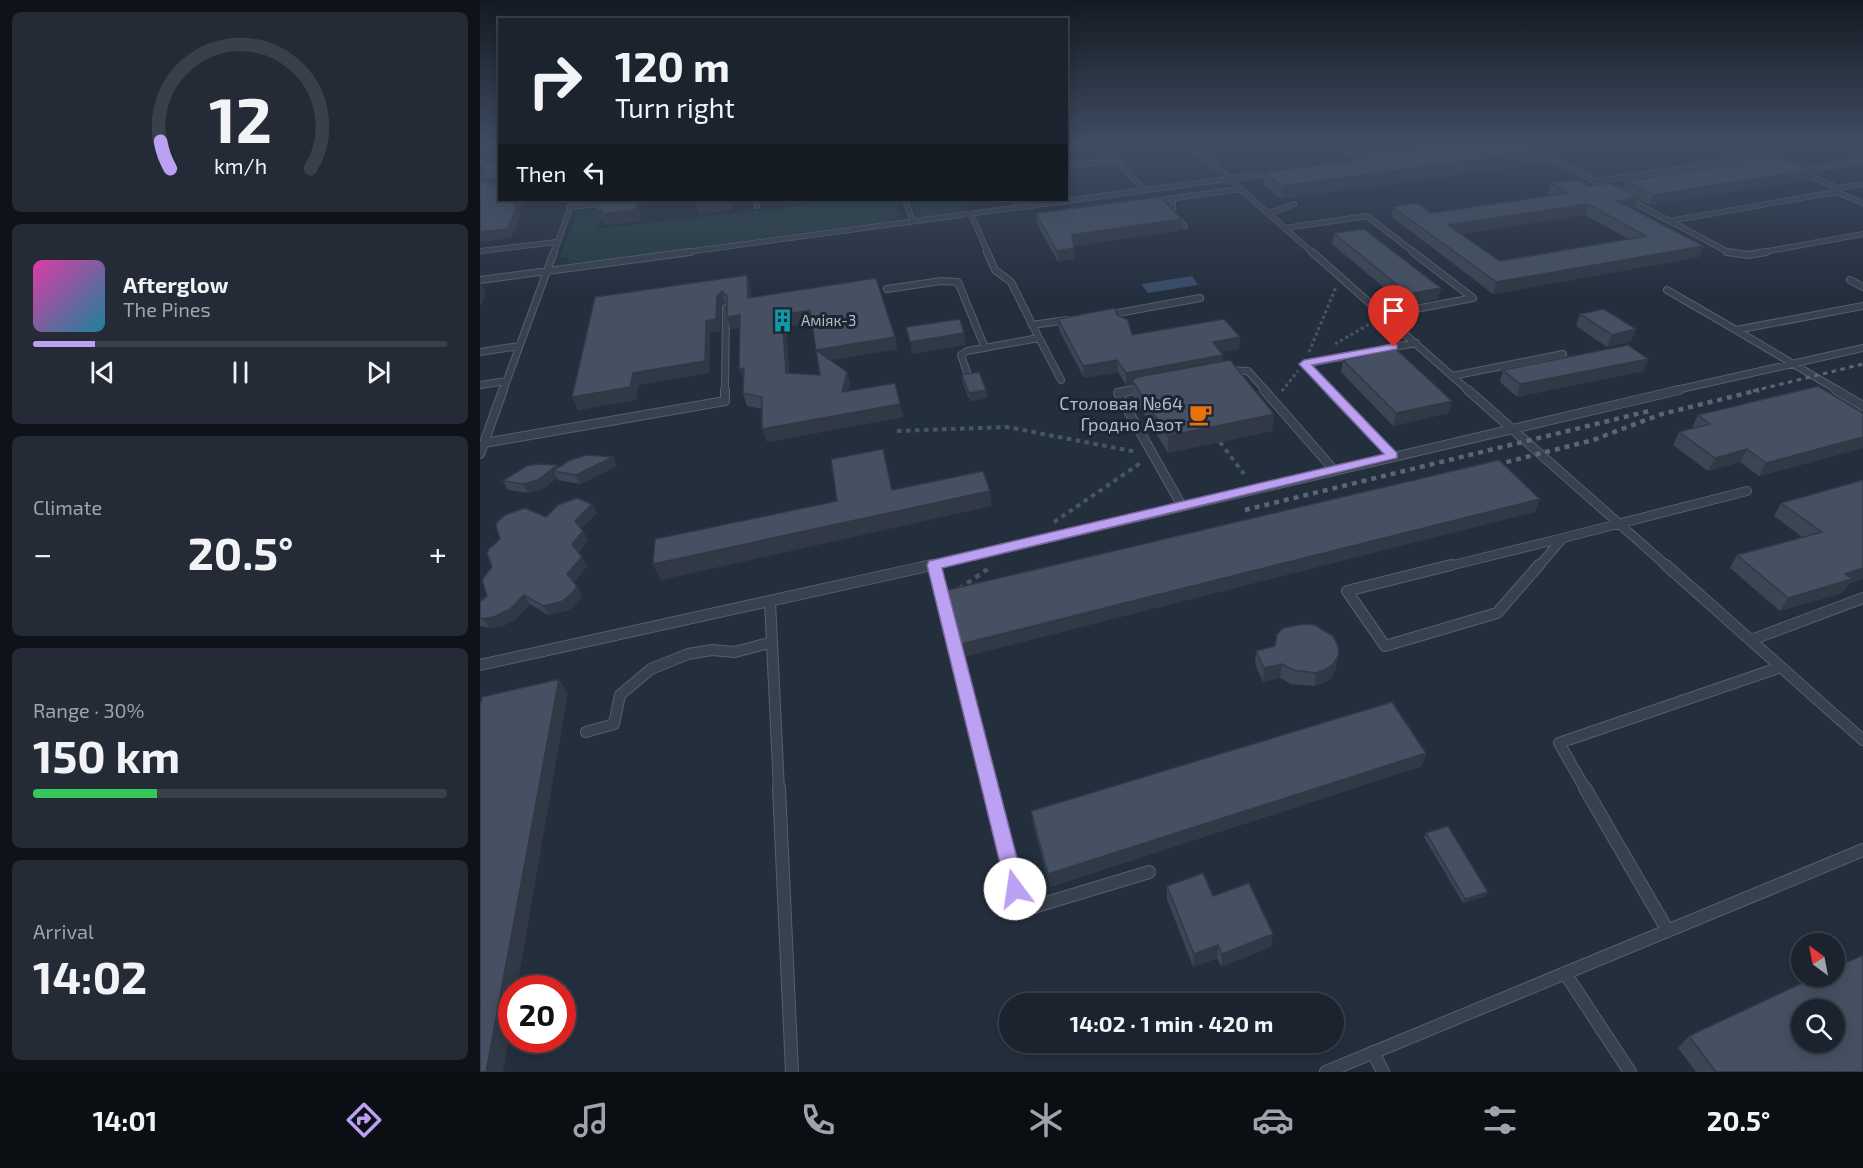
<!DOCTYPE html>
<html lang="en">
<head>
<meta charset="utf-8">
<style>
  body { margin:0; font-family:"Exo 2",sans-serif; background:#242b36; color:#f1f3f6; height:100vh; display:flex; flex-direction:column; font-size:22px; white-space:nowrap }
  * { box-sizing:border-box; margin:0 }
  p { font-size:20px; color:#a0a4aa }
  .icon { flex:none; width:33px; height:33px; fill:none; stroke:currentColor; stroke-width:2; stroke-linecap:round; stroke-linejoin:round }
  .map { position:relative; flex:1; overflow:hidden }
  .side { display:flex; flex-direction:column; gap:12px; padding:12px; background:#0f1319; width:480px }
  .side>* { flex:none }
  .guide { position:absolute; left:18px; top:18px; width:570px; height:183px; border-radius:0px; box-shadow:0 3px 15px #0003,0 0 0 2px #39404a; background:#1b232e; color:#f1f3f6; overflow:hidden }
  .needle { width:39px; rotate:328deg }
  .fabs { position:absolute; left:1311px; top:933px; display:grid; gap:12px }
  .fabs a { display:grid; place-items:center; width:54px; height:54px; border-radius:50%; background:#1b232e; box-shadow:0 3px 15px #0003,0 0 0 2px #39404a; font-size:30px }
  .speed { position:absolute; left:18px; top:975px; display:flex; gap:12px; font-size:30px; font-weight:700; text-align:center }
  .speed>* { display:grid; place-content:center; width:78px; height:78px; border-radius:50%; background:#1b232e; box-shadow:0 3px 15px #0003,0 0 0 2px #39404a; line-height:1 }
  .speed .limit { border:9px solid #d22; background:#fff; color:#111 }
  .pin { position:absolute; display:grid; place-items:center; width:51px; height:51px; color:#fff; margin:-62px -26px; border-radius:50% 50% 50% 0; rotate:-45deg; box-shadow:0 0 6px #0007 }
  .pin .icon { rotate:45deg }
  .me { position:absolute; width:66px; margin:-33px; rotate:346deg; stroke-linejoin:round; filter:drop-shadow(0 0 4px #0008) }
  .turn { display:flex; align-items:center; gap:21px; height:126px; padding:0 18px; font-size:27px }
  .turn .icon { width:78px; height:78px; stroke-width:2.5 }
  .turn b { display:block; font-size:42px; line-height:51px }
  .then { display:flex; align-items:center; height:57px; padding:0 18px; background:#0003; gap:12px; font-size:22px }
  .big { font-size:45px; font-weight:700; line-height:1.1 }
  .side .card { flex:1; display:flex; flex-direction:column; justify-content:center; gap:9px; min-width:0; padding:0 21px; border-radius:9px; background:#242b36 }
  .side .dial { align-items:center; gap:0 }
  .dial svg { height:156px; overflow:visible; fill:none; stroke:#39404a; stroke-width:7; stroke-linecap:round; text-anchor:middle }
  .dial text { fill:#f1f3f6; stroke:none }
  .song { display:flex; align-items:center; gap:18px }
  .cover { width:72px; height:72px; border-radius:9px; background:linear-gradient(135deg,hsl(320 70% 55%),hsl(190 70% 35%)) }
  .played { height:6px; border-radius:3px; background:linear-gradient(90deg,#bca0f2 15%,#39404a 15%) }
  .keys { display:flex; justify-content:space-around; direction:ltr }
  .heat { display:flex; justify-content:space-between; align-items:center; font-size:33px; direction:ltr }
  .charge { height:9px; border-radius:4px; background:linear-gradient(90deg,#34c759 30%,#39404a 0) }
  .trip { position:absolute; left:519px; top:993px; width:345px; height:60px; border-radius:30px; background:#1b232e; box-shadow:0 3px 15px #0003,0 0 0 2px #39404a; font-weight:700; line-height:60px; text-align:center }
  .dock { display:flex; height:96px; justify-content:space-around; align-items:center; background:#0b0e12; color:#a0a4aa }
  .dock .icon { width:42px; height:42px }
  .dock .current { color:#bca0f2 }
  .dock b { font-size:27px; color:#f1f3f6 }
  main { display:flex; flex:1; min-height:0 }
  .map>svg:first-child { display:block }
</style>
</head>
<body>
<main>
<section class="side">
<div class="card dial"><svg viewBox="0 0 100 80">
<path d="M14 69A42 42 0 1 1 86 69"/>
<path d="M14 69A42 42 0 0 1 9 55" stroke="#bca0f2"/>
<text x="50" y="56" font-size="32" font-weight="700">12</text>
<text x="50" y="72" font-size="11">km/h</text>
</svg></div>
<div class="card">
<div class="song"><i class="cover"></i><div><b>Afterglow</b><p>The Pines</p></div></div>
<div class="played"></div>
<div class="keys"><svg class="icon" aria-label="previous" viewBox="0 0 24 24"><path d="M18 5L8 12l10 7zM5 5v14"/></svg><svg class="icon" aria-label="pause" viewBox="0 0 24 24"><path d="M8 5v14M16 5v14"/></svg><svg class="icon" aria-label="next" viewBox="0 0 24 24"><path d="M6 5l10 7-10 7zM19 5v14"/></svg></div>
</div>
<div class="card"><p>Climate</p>
<div class="heat"><a>−</a><b class="big">20.5°</b><a>+</a></div>
</div>
<div class="card"><p>Range · 30%</p><b class="big">150 km</b><div class="charge"></div></div>
<div class="card"><p>Arrival</p><b class="big">14:02</b></div>
</section>
<div class="map">
<svg width="1383" height="1072" viewBox="0 0 1383 1072">
  <rect width="100%" height="100%" fill="#242f3e"/>
  <!-- green -->
  <path fill="#263c3f" d="M373,200H415L421,216L415,217L412,221L93,264L86,262L89,260L86,258L79,257L99,210L123,207L117,229Z
    M431,200H478L484,212L441,217L436,214Z"/>
  <!-- water -->
  <path fill="#394c67" d="M712,276L718,285L668,293L661,284Z"/>
  <g fill="none" stroke-linecap="round" stroke-linejoin="round">
    <defs>
      <path id="lane-far4" d="M710,144L833,253
        M1045,144L1129,189
        M586,149L637,144
        M0,163L20,161
        M586,166L632,161L639,163L665,190
        M1320,171L1383,161
        M1321,173L1359,188L1356,192L1383,203
        M1116,181L1281,157L1298,164
        M1359,188L1383,184
        M693,199V214L705,226
        M1148,199L1189,221L1356,192
        M277,200V206
        M425,200L433,221
        M674,201L760,189
        M90,207L128,203
        M539,207L537,201L542,200
        M491,214L508,253
        M788,214L814,204
        M1190,221L1248,252L1256,253
        M805,228L887,216L935,253
        M0,251L77,242
        M74,253L93,200
        M199,253L793,173
        M1278,253L1383,234"/>
      <path id="lane-far3" d="M832,252L989,391
        M1247,252L1268,255L1286,252
        M0,280L210,252
        M1370,280L1383,287
        M407,289L461,281L478,282L505,348
        M1187,290L1256,330
        M627,315L720,298
        M904,315L993,298L933,252
        M552,325L587,320
        M559,338L581,380
        M0,352L39,346
        M750,370L768,371L786,391
        M972,376L1083,354
        M489,378L481,355L487,351L559,338L531,282L515,270L507,252
        M0,385L26,381
        M23,391L74,252
        M245,391L246,308
        M646,391L664,388
        M850,391L824,364L936,343
        M1192,391L1383,348
        M1359,391L1256,330L1383,306"/>
      <path id="lane-far2" d="M654,390L638,393L702,506
        M784,390L854,470
        M849,390L912,456
        M988,390L1188,567
        M1356,390L1383,406
        M4,443L245,401V390
        M0,454L23,390
        M1083,538L1267,491
        M445,567L1199,390
        M965,567L1083,538
        M1058,567L1083,538"/>
      <path id="lane-far1" d="M454,565L510,790
        M971,565L867,591L905,646L1017,613L1059,565
        M1186,565L1383,740
        M290,601L299,790
        M1271,640L1383,598
        M0,665L452,565
        M106,732L134,724L140,695L171,669L208,654L232,650L255,652L292,642
        M1106,790L1079,743L1301,667"/>
      <path id="lane" d="M299,788L312,1072
        M509,788L540,911L669,872
        M1105,788L1188,931
        M1085,973L1150,1072
        M893,1052L903,1072
        M846,1072L1383,850"/>
    </defs>
    <!-- lane-far4 casing -->
    <use href="#lane-far4" stroke="#565f6c" stroke-width="6"/>
    <!-- lane-far3 casing -->
    <use href="#lane-far3" stroke="#565f6c" stroke-width="8"/>
    <!-- lane-far2 casing -->
    <use href="#lane-far2" stroke="#565f6c" stroke-width="10"/>
    <!-- lane-far1 casing -->
    <use href="#lane-far1" stroke="#565f6c" stroke-width="12"/>
    <!-- lane casing -->
    <use href="#lane" stroke="#565f6c" stroke-width="14"/>
    <!-- path-far2 -->
    <path stroke="#44595c" stroke-width="3" stroke-dasharray="3 3" stroke-linecap="butt" d="M855,344L893,322
      M829,352L856,287
      M802,391L818,371"/>
    <!-- path-far1 -->
    <path stroke="#44595c" stroke-width="4" stroke-dasharray="4.5 4.5" stroke-linecap="butt" d="M417,431L527,427L657,452
      M740,442L764,474
      M574,522L662,462"/>
    <!-- path -->
    <path stroke="#44595c" stroke-width="4.5" stroke-dasharray="5 5" stroke-linecap="butt" d="M479,589L512,566"/>
    <!-- lane-far4 -->
    <use href="#lane-far4" stroke="#38414e" stroke-width="4.5"/>
    <!-- lane-far3 -->
    <use href="#lane-far3" stroke="#38414e" stroke-width="6"/>
    <!-- lane-far2 -->
    <use href="#lane-far2" stroke="#38414e" stroke-width="8"/>
    <!-- lane-far1 -->
    <use href="#lane-far1" stroke="#38414e" stroke-width="10"/>
    <!-- lane -->
    <use href="#lane" stroke="#38414e" stroke-width="12"/>
    <!-- rail-far2 -->
    <path stroke="#5a6575" stroke-width="2" stroke-dasharray="4 4" stroke-linecap="butt" d="M0,145L15,144"/>
    <!-- rail-far1 -->
    <path stroke="#5a6575" stroke-width="3" stroke-dasharray="4.5 4.5" stroke-linecap="butt" d="M1273,391L1383,364"/>
    <!-- rail -->
    <path stroke="#5a6575" stroke-width="4.5" stroke-dasharray="5 5" stroke-linecap="butt" d="M1007,467L1113,440L1182,414L1279,390
      M765,510L1173,410"/>
  </g>
  <!-- wall -->
  <path fill="#3b4654" fill-rule="evenodd" d="M847,144H989L992,145L1072,149L1069,162L801,199L784,185L785,172L881,160V157L869,159Z
    M1176,144H1221L1188,149Z
    M1332,170L1328,180L1169,205L1158,199L1155,208H1152L1219,257L1013,294L912,217L913,207L951,213L1071,195L1068,194L1071,183L1142,189L1145,181ZM1105,215L1149,239L1020,261L981,234Z
    M556,213L702,219V230L594,246L595,259L578,262L557,224Z
    M854,233L961,288L958,299L926,306L852,244Z
    M267,275L270,286L271,297L415,337L417,349L350,360L367,372L370,384L368,391L420,404L423,417L287,442L282,409L267,406L263,393L264,381L260,328L251,329L247,304L245,303L241,307L240,331L230,332L229,373L158,385L156,400L98,410L92,397L115,297ZM332,322L340,375L309,373L306,327Z
    M1100,314L1156,329L1151,341L1127,347L1096,326Z
    M637,315L652,335L760,337L759,349L741,352L743,361L794,414L792,431L688,453L653,396V384L646,385L638,372L604,378L579,330L578,319Z
    M1168,359L1163,371L1037,397L1020,382L1023,370Z
    M863,360L969,413L913,426L861,372Z
    M482,375L506,390L507,398L490,401L483,383Z
    M1383,413V448L1279,476L1260,462L1228,471L1193,445L1199,432L1213,428H1212L1218,415Z
    M137,466L100,484L78,480L77,478L63,489L48,493L28,490L23,481L78,468Z
    M1383,480L1369,584L1362,593L1300,611L1250,568L1257,555L1322,537L1294,516L1301,503Z
    M112,504L117,513L101,528L108,540L99,552L107,566L94,582L102,595L99,601L89,610L68,615L50,604L36,619L23,626L9,628L0,626V602L7,596L12,567L20,539L66,517Z
    M776,651L856,668L852,677L844,683L834,686L811,684L800,678L783,682L775,664Z
    M946,753L942,766L570,887L553,824L551,811Z
    M946,833L1008,892L1006,896L983,903L944,837Z
    M687,886L733,896L791,947L741,967L737,958L713,967L687,899Z
    M1209,1036L1383,1072H1216L1198,1048Z"/>
  <!-- shaded-wall -->
  <path fill="#303945" d="M911,144H969L881,154V157L869,159L870,149Z
    M1189,144H1221L1188,149Z
    M1072,149L1069,162L801,199L802,186Z
    M1332,170L1328,180L1169,205L1173,195Z
    M20,178V181L12,182L16,190L2,182L0,179Z
    M1158,197L1155,208L1134,211L1137,201Z
    M37,200H46L40,211L42,214L31,238L0,242V232L34,206Z
    M158,200H160L162,206L159,221L126,225L124,221L121,222L116,211Z
    M246,200H253L252,210L219,214L215,203Z
    M324,200H356L357,201L326,205Z
    M1108,204L1105,215L966,236L968,225Z
    M702,219V230L593,246L592,235Z
    M1224,246L1219,257L1013,294L1016,282Z
    M594,248L595,259L578,262L577,251Z
    M267,275L270,286L271,310L268,298Z
    M0,282L6,293L0,307Z
    M961,288L958,299L926,306L928,294Z
    M242,291L245,303L241,307L240,331L230,332L229,373L158,385L156,400L98,410L92,397L153,373L226,321L237,296Z
    M330,310L334,322L306,327L310,385L306,373L302,315Z
    M260,315L264,327L251,329L247,317Z
    M1156,329L1151,341L1127,347L1132,335Z
    M484,333L486,345L432,354L430,342Z
    M415,337L417,349L340,362L336,350Z
    M760,337L759,349L732,354L733,342Z
    M743,355L742,367L652,380L653,384L646,385V373Z
    M1168,359L1163,371L1037,397L1040,384Z
    M637,360L638,372L604,378L603,366Z
    M264,368V382L259,369Z
    M367,372L370,384L365,404L362,392Z
    M506,390L507,398L490,401L489,393Z
    M972,401L969,413L913,426L916,413Z
    M420,404L423,417L287,442L282,429Z
    M794,414L792,431L688,453V436Z
    M1383,437V448L1279,476L1286,463Z
    M1267,449L1260,462L1228,471L1235,458Z
    M133,457L137,466L100,484L96,475Z
    M77,465L81,473L73,471L77,478L63,489L48,493L43,484Z
    M510,491L512,506L181,580L173,564Z
    M1060,499L1055,512L484,657L481,644Z
    M112,504L117,513L100,530L95,521Z
    M103,531L108,540L98,553L92,544Z
    M102,557L107,566L93,584L87,574Z
    M1383,568V579L1369,584L1362,593L1300,611L1308,598L1365,574Z
    M97,586L102,595L99,601L89,610L68,615L63,606Z
    M44,595L50,604L36,619L23,626L9,628L3,619Z
    M859,654L856,668L852,677L844,683L834,686L836,673Z
    M802,664L800,678L783,682L784,668Z
    M79,679L88,693L37,988H32V1021L23,1072H6Z
    M946,753L942,766L570,887L568,874Z
    M1008,892L1006,896L983,903L985,899Z
    M793,934L791,947L741,967L742,954Z
    M738,945L737,958L713,967L714,954Z"/>
  <!-- building -->
  <path fill="#455162" stroke="#303945" stroke-width="1.5" fill-rule="evenodd" d="M862,144H911L870,149Z
    M959,144H989L992,145L1005,144H1061L1072,149L802,186L785,172L889,159L881,154Z
    M1299,158L1332,170L1173,195L1145,181Z
    M20,162V178L0,179L6,163Z
    M1097,180L1109,186L1130,183L1158,197L1137,201L1224,246L1016,282L913,207L937,203L951,213L1088,193L1071,183ZM1108,204L1166,236L1020,261L968,225Z
    M0,182H12L10,184H20V200H37L34,206H38L27,229L0,232Z
    M680,197L702,219L592,235L594,248L577,251L556,213Z
    M120,200H158L155,210L121,214L122,210L116,211Z
    M215,200H246L215,203Z
    M884,229L961,288L928,294L854,233Z
    M267,275L268,298L396,278L415,337L336,350L330,310L302,315L306,373L340,375L336,350L367,372L362,392L415,383L420,404L282,429V397L263,393L264,368L259,369L260,315L247,317V296L242,291L237,296L236,319L226,321L225,361L153,373L150,387L92,397L115,297Z
    M635,308L637,315L648,320L652,335L744,319L760,337L733,342L743,355L646,373L637,360L603,366L578,319Z
    M1124,309L1156,329L1132,335L1100,314Z
    M480,319L484,333L430,342L426,327Z
    M1148,345L1168,359L1040,384L1023,370Z
    M916,349L972,401L916,413L863,360Z
    M750,360L794,414L688,436L652,380L658,377Z
    M499,372L506,390L489,393L482,375Z
    M1338,386L1383,413V437L1286,463L1267,449L1235,458L1199,432L1230,424L1218,415Z
    M403,449L412,490L503,471L510,491L173,564L175,539L357,501L351,459Z
    M107,455L133,457L96,475L73,471L90,460Z
    M1019,460L1060,499L481,644L468,590Z
    M58,464L77,465L58,480L43,484L23,481L46,466Z
    M1383,480V568L1365,574L1372,579L1308,598L1257,555L1342,532L1301,503Z
    M97,498L112,504L95,521L103,531L92,544L102,557L87,574L97,586L93,592L83,601L63,606L44,595L30,609L16,616L3,619L0,618V602L7,596L2,580L12,567L7,553L9,549L20,539L16,526L17,522L25,515L45,508L66,517L78,505Z
    M823,624L835,625L853,636L858,646L859,654L854,663L846,669L836,673L813,670L802,664L784,668L776,651L795,646L797,634L803,628Z
    M79,679L6,1072H0V705L2,697Z
    M912,702L946,753L568,874L551,811Z
    M968,826L1008,892L985,899L946,833Z
    M723,873L733,896L769,883L793,934L742,954L738,945L714,954L687,886Z
    M1383,955V1072H1236L1209,1036L1337,976H1354V968ZM1322,1010H1354V1042H1322Z"/>
  <!-- sky -->
  <linearGradient id="sky" x2="0" y2="1"><stop stop-color="#141a22"/><stop offset="0.49" stop-color="#3f4d63"/><stop offset="1" stop-color="#3f4d63" stop-opacity="0"/></linearGradient>
  <rect width="1383" height="294" fill="url(#sky)"/>
  <!-- route -->
  <path fill="#bca0f2" stroke="#7a689d" stroke-width="1.5" d="M914,344L917,345V349L832,365L917,453V458L462,568L545,889L542,896L535,899L528,896L447,565L449,561L904,454L819,364L824,360Z"/>
  <!-- icons -->
  <defs>
    <symbol id="building-bare" viewBox="-9 -9 18 18"><path d="M-4-6H4V6H1V3H-1V6H-4ZM-2.5-4.3h1.7v1.8h-1.7ZM.8-4.3h1.7v1.8H.8ZM-2.5-1h1.7V.8h-1.7ZM.8-1h1.7V.8H.8Z" fill="#0f9aa8" stroke="#1d2633" stroke-width="2.5" paint-order="stroke"/></symbol>
    <symbol id="cafe-bare" viewBox="-9 -9 18 18"><path d="M-5.5-4.5H6V0H3Q3 3.5 0 3.5H-2.5Q-5.5 3.5-5.5 0ZM3-3.2v2h1.7v-2ZM-6 4.5H4V6H-6Z" fill="#e8710a" stroke="#1d2633" stroke-width="2.5" paint-order="stroke"/></symbol>
  </defs>
  <g fill-rule="evenodd">
    <use href="#building-bare" x="286" y="304" width="33" height="33"/>
    <use href="#cafe-bare" x="704" y="398" width="33" height="33"/>
  </g>
  <g text-anchor="middle" stroke-width="6" stroke-linejoin="round" paint-order="stroke">
    <!-- far-poi labels -->
    <g font-size="15" fill="#b4bcc9" stroke="#1d2633" text-anchor="start">
      <text x="321" y="326">Аміяк-3</text>
    </g>
    <!-- poi labels -->
    <g font-size="18" fill="#b4bcc9" stroke="#1d2633" text-anchor="end">
      <text x="703" y="410">Столовая №64<tspan x="703" dy="21">Гродно Азот</tspan></text>
    </g>
  </g>
</svg>
<div class="fabs">
<a><svg class="needle" viewBox="-14 -14 28 28"><path d="M0-13l5 13h-10z" fill="#e53935"/><path d="M0 13l5-13h-10z" fill="#a0a4aa"/></svg></a>
<a><svg class="icon" aria-label="search" viewBox="0 0 24 24"><circle cx="10" cy="10" r="6"/><path d="M15 15l6 6"/></svg></a>
</div>
<div class="speed"><div class="limit">20</div></div>
<div class="pin" style="left:914px;top:347px;background:#d93025"><svg class="icon" aria-label="arrive" viewBox="0 0 24 24"><path d="M6 21V4h12l-3 4 3 4H6"/></svg></div>
<svg class="me" style="left:535px;top:889px" viewBox="-20 -20 40 40"><circle r="19" fill="#fff"/><path d="M0-13L10 11 0 6-10 11z" fill="#bca0f2"/></svg>
<div class="trip">14:02 · 1 min · 420 m</div>
<div class="guide">
<div class="turn"><svg class="icon" aria-label="right" viewBox="0 0 24 24"><path d="M7 20v-9h11M14 6l5 5-5 5"/></svg><div><b>120 m</b>Turn right</div></div>
<div class="then">Then<svg class="icon" aria-label="left" viewBox="0 0 24 24"><path d="M17 20v-9H6M10 6l-5 5 5 5"/></svg></div>
</div>
</div>
</main>
<nav class="dock">
<b>14:01</b>
<svg class="icon current" aria-label="directions" viewBox="0 0 24 24"><path d="M12 3l9 9-9 9-9-9zM9 14v-3h6M13 9l2 2-2 2"/></svg>
<svg class="icon" aria-label="music" viewBox="0 0 24 24"><path d="M9 18V5l10-2v13"/><circle cx="6" cy="18" r="3"/><circle cx="16" cy="16" r="3"/></svg>
<svg class="icon" aria-label="phone" viewBox="0 0 24 24"><path d="M5 4h4l2 5-3 2q2 4 5 5l2-3 5 2v4C11 20 4 13 5 4z"/></svg>
<svg class="icon" aria-label="climate" viewBox="0 0 24 24"><path d="M12 3v18M4 7l16 10M4 17L20 7"/></svg>
<svg class="icon" aria-label="car" viewBox="0 0 24 24"><path d="M5 17H2v-5l4-1 3-4h7l3 4 3 1v5h-3M9 17h6M6 11h13"/><circle cx="7" cy="17" r="2"/><circle cx="17" cy="17" r="2"/></svg>
<svg class="icon" aria-label="filters" viewBox="0 0 24 24"><path d="M4 7h16M4 17h16"/><circle cx="9" cy="7" r="2"/><circle cx="15" cy="17" r="2"/></svg>
<b>20.5°</b>
</nav>
</body>
</html>
